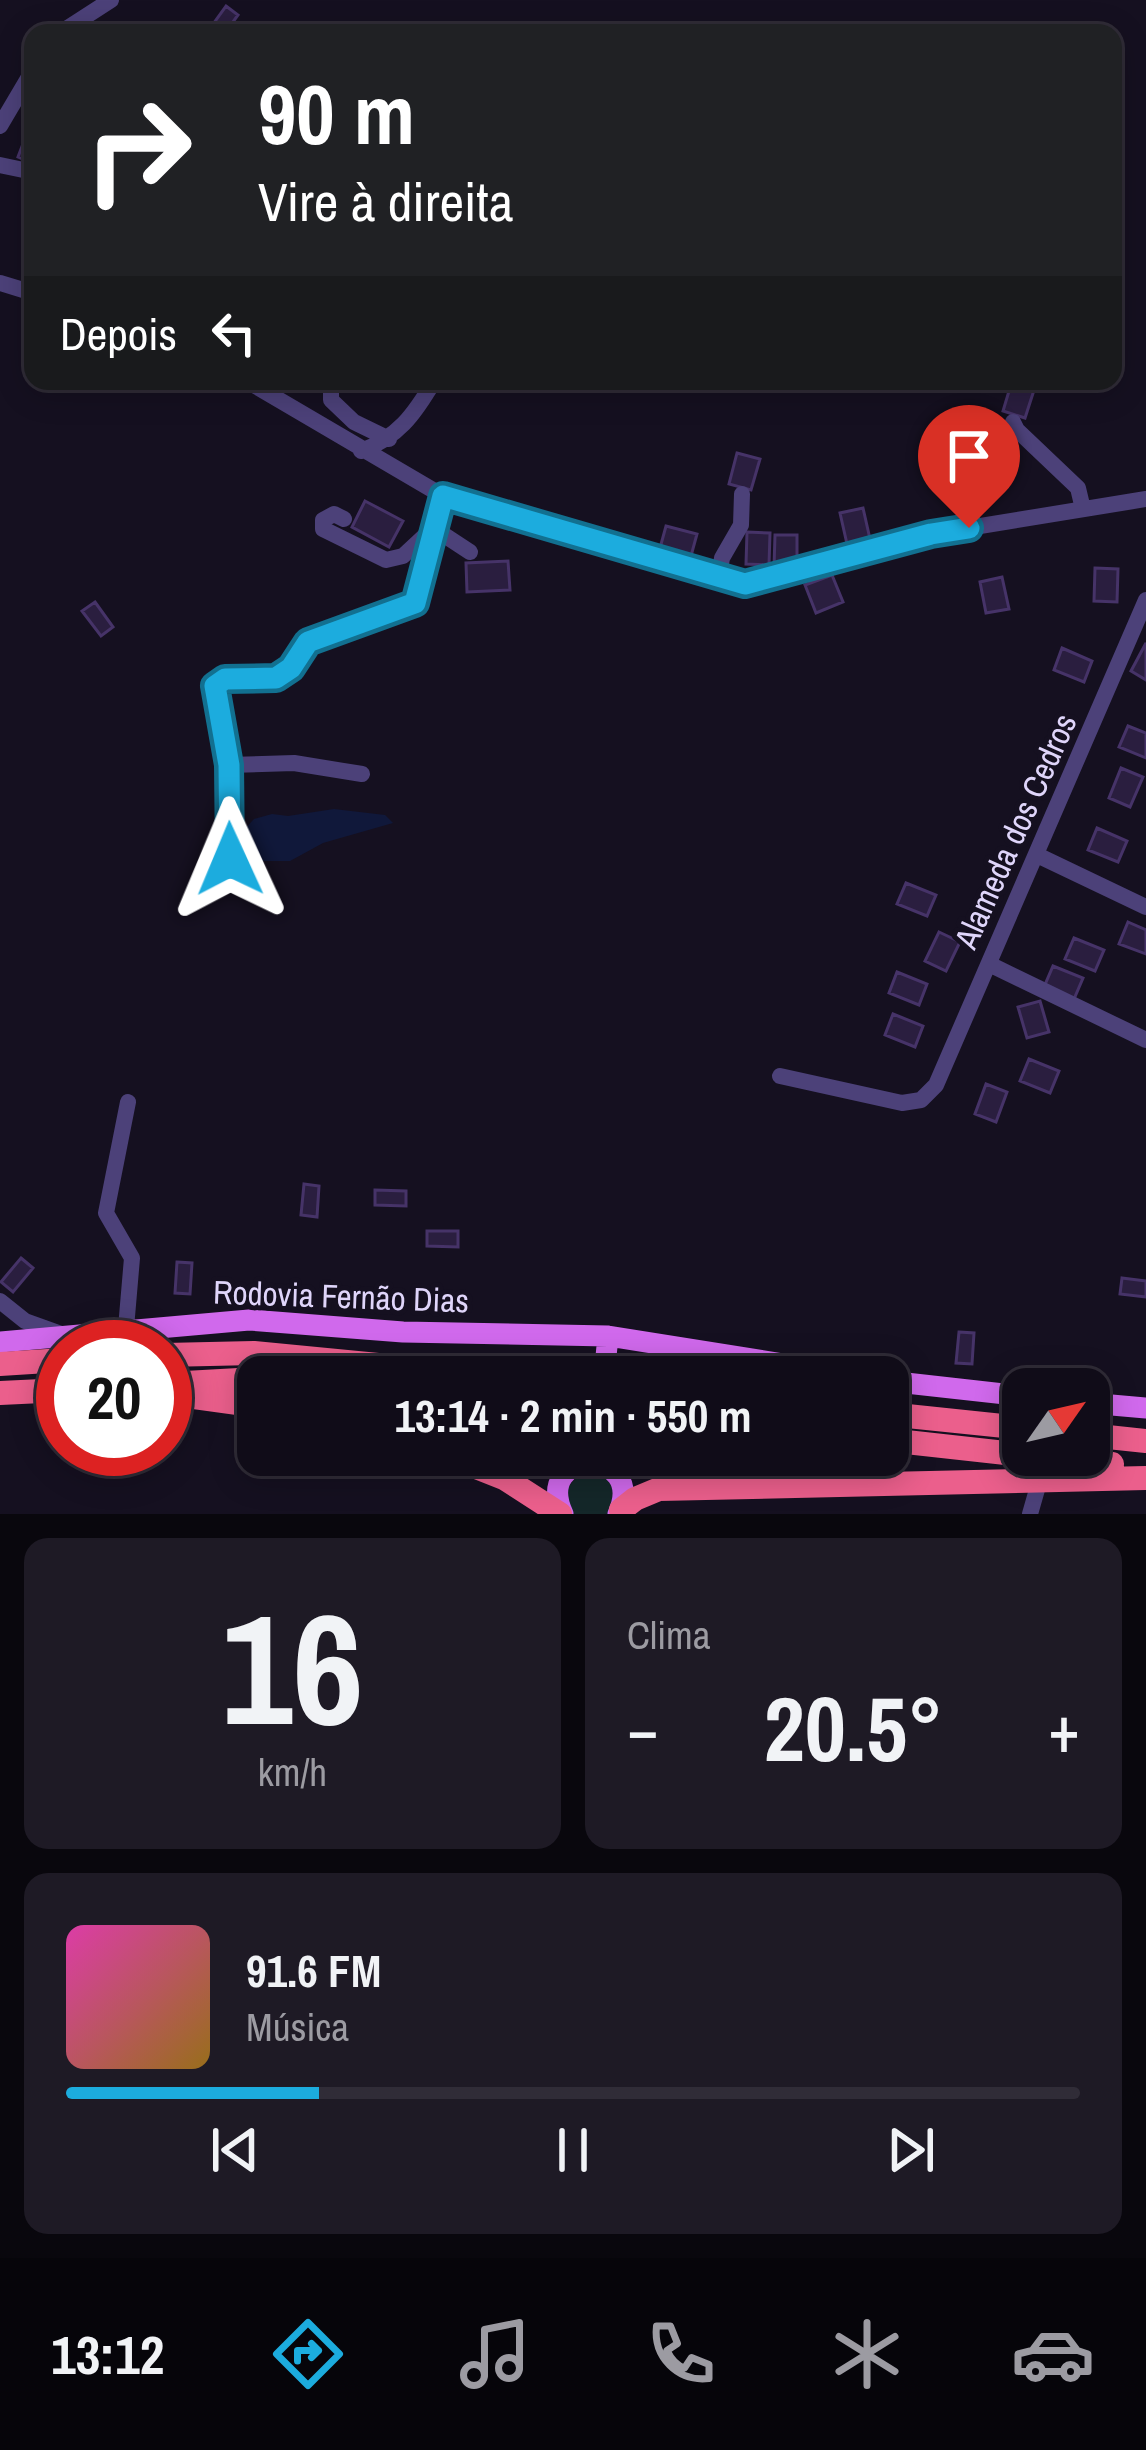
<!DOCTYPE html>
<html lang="pt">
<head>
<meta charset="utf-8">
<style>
  body { margin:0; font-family:"Archivo Narrow",sans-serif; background:#1e1a25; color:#f1f3f6; height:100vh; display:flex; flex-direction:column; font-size:45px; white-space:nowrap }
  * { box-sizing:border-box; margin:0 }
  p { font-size:39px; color:#9c9ba2 }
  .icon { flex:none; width:66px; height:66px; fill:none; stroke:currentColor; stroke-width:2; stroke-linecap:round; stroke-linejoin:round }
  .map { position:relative; height:1514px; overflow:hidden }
  .sheet { display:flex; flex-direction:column; gap:24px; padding:24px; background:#09070d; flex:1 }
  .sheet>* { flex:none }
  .banner { position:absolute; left:24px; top:24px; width:1098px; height:366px; border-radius:24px; box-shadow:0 6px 30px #0003,0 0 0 3px #302c37; background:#202124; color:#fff; overflow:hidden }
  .needle { width:78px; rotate:56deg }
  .fabs { position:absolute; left:1002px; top:1368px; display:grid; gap:24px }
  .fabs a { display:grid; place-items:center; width:108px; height:108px; border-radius:24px; background:#100c18; box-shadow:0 6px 30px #0003,0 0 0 3px #302c37; font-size:60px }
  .speed { position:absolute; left:36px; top:1320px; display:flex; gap:24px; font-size:60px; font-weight:700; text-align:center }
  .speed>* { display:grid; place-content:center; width:156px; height:156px; border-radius:50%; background:#100c18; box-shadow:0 6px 30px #0003,0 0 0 3px #302c37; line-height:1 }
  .speed .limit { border:18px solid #d22; background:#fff; color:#111 }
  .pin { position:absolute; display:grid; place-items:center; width:102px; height:102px; color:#fff; margin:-123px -51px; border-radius:50% 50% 50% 0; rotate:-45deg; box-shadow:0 0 12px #0007 }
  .pin .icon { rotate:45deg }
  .me { position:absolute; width:132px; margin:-66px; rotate:359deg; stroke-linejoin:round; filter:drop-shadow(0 0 9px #0008) }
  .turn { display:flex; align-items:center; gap:42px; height:252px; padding:0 36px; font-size:54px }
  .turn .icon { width:156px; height:156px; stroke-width:2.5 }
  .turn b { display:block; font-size:84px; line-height:102px }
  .then { display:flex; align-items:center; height:114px; padding:0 36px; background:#0003; gap:24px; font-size:45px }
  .big { font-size:90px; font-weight:700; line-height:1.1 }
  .sheet .widget { flex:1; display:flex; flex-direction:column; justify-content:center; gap:18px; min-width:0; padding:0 42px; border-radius:24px; background:#1e1a25 }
  .sheet .dial { align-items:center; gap:0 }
  .dial b { font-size:156px; line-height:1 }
  .song { display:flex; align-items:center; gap:36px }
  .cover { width:144px; height:144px; border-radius:18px; background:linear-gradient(135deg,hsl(320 70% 55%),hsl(40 70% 35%)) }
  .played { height:12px; border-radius:6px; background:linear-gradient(90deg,#1cacde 25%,#302c37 25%) }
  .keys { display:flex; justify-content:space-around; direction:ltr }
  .heat { display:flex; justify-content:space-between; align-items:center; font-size:66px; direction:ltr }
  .sheet .tiles { flex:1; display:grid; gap:24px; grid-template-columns:1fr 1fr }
  .widget:last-child { grid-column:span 2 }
  .trip { position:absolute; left:237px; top:1356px; width:672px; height:120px; border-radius:24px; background:#100c18; box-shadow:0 6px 30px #0003,0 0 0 3px #302c37; font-weight:700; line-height:120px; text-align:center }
  .tabs { display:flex; height:192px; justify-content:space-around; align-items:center; background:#06050a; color:#9c9ba2 }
  .tabs .icon { width:84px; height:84px }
  .tabs .selected { color:#1cacde }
  .tabs b { font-size:54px; color:#f1f3f6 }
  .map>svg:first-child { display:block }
</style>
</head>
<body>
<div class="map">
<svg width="1146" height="1514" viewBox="0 0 1146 1514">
  <rect width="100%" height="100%" fill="#151020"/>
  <!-- green -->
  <path fill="#142729" d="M587,1471L606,1476L616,1493L609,1514H573C559,1494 569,1481 587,1471Z"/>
  <!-- water -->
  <path fill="#10183a" d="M334,809L385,815L393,823L323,843L290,861H254L241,833L254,819L272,814L288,816Z"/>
  <!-- building -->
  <path fill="#2a1e3f" stroke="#463368" stroke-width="3" d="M226,6L238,15L225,33H211L208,31Z
    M29,128L33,130L32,163L18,157Z
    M1012,381L1035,387L1025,418L1003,411Z
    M737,453L760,459L751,490L729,484Z
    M365,501L403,521L389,547L352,527Z
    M863,508L870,539L847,544L840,513Z
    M666,526L697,534L691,556L660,548Z
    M747,532L770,533L769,565L746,564Z
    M775,535H797V568L774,567Z
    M508,561L510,590L467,592L466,563Z
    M1095,568L1118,569L1117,602L1094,601Z
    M832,575L843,602L816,613L805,585Z
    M1002,577L1009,609L986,613L980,582Z
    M95,602L113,627L101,636L82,611Z
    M1146,643V680L1131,671Z
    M1062,648L1092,661L1084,682L1054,670Z
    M1128,726L1146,733V758L1119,747Z
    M1121,768L1143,777L1130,807L1109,798Z
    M1097,828L1127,841L1118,862L1088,850Z
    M906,883L936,895L927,916L897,904Z
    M1128,922L1146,930V954L1119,944Z
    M939,932L960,942L946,971L925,961Z
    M1074,938L1104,950L1095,971L1065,959Z
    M1053,966L1083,978L1074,999L1044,987Z
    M897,972L927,984L919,1005L889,993Z
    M1040,1001L1049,1032L1027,1038L1018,1007Z
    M893,1014L923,1026L915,1047L885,1035Z
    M1029,1059L1059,1071L1050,1093L1020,1081Z
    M986,1084L1007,1092L996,1122L975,1114Z
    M304,1184L319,1186L317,1217L301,1215Z
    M375,1190L406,1191V1206L375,1205Z
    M427,1231H458V1247L427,1246Z
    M21,1258L33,1268L13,1292L1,1282Z
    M177,1262L192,1263L190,1294L175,1293Z
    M1122,1278L1146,1281V1297L1120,1294Z
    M959,1332L974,1333L972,1364L956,1363Z"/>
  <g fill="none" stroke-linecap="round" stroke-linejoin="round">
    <!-- minor -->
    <path stroke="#4c4179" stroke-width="16" d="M60,33L111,0
      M0,126L33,70
      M0,165L33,172
      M0,283L33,293
      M247,381L443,496L745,584L931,534L1146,499
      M331,381V400L354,422L389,439
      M1013,422L1017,430L1078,488L1083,509
      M361,451C398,437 414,415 434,381
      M443,496L438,531L470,552
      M344,519L334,514L323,520V529L386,560L403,556L432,529
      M719,576L722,558L741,525L742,494
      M229,765L294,763L362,774
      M1037,855L1146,907
      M230,859L229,765L215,685L225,679L276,678L291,668L308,642L415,603L424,561L438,527
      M989,964L1146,1040
      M780,1076L902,1103L921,1100L936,1085L1146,600
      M0,1301L25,1321L64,1335
      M126,1328L132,1258L106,1213L128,1102
      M1030,1514L1040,1479"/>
    <!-- major -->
    <path stroke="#d069ec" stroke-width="21" d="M0,1342L249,1320L403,1332L608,1336L864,1377
      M604,1377L608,1336
      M888,1381L1023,1396
      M1089,1403L1146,1408
      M563,1514C532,1447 648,1447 618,1514"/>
    <!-- highway -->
    <path stroke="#eb5f8c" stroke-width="24" d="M165,1355L254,1353L502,1377
      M0,1364L63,1360
      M185,1383L258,1379
      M0,1393L63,1390
      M165,1393L258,1406
      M888,1414L1023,1428
      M1089,1435L1146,1441
      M888,1440L1023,1455
      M446,1455L504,1478L560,1514
      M1025,1455L1112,1464
      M621,1510L635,1499L659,1489L1146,1478"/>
  </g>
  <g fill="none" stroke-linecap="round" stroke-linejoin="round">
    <defs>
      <path id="route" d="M230,859L229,765L215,686L225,679L276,678L291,668L308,642L415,603L443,496L745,584L931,534L969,528"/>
    </defs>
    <!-- route casing -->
    <use href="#route" stroke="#127090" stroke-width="30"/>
    <!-- route -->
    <use href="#route" stroke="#1cacde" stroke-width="21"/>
  </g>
  <g text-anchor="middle" stroke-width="10" stroke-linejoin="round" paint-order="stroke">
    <!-- street labels -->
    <g font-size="33" fill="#dfd5fa" stroke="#151020">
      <text transform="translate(1015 831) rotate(-66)" y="12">Alameda dos Cedros</text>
      <text transform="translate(341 1296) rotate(2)" y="12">Rodovia Fernão Dias</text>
    </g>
  </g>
</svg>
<div class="fabs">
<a><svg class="needle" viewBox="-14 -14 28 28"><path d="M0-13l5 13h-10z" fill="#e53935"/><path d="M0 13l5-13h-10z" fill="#9c9ba2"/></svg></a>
</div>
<div class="speed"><div class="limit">20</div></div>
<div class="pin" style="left:969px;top:528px;background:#d93025"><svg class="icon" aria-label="arrive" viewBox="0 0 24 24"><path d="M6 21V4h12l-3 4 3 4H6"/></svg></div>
<svg class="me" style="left:230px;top:859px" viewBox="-20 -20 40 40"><path d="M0-17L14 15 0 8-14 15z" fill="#1cacde" stroke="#fff" stroke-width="4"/></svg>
<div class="trip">13:14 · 2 min · 550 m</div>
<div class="banner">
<div class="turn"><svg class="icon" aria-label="right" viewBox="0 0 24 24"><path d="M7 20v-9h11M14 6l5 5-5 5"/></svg><div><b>90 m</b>Vire à direita</div></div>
<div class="then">Depois<svg class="icon" aria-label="left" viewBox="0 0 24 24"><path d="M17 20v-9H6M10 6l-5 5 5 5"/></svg></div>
</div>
</div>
<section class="sheet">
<div class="tiles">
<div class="widget dial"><b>16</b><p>km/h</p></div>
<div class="widget"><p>Clima</p>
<div class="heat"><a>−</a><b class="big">20.5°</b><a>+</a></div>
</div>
<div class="widget">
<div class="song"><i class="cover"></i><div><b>91.6 FM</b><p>Música</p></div></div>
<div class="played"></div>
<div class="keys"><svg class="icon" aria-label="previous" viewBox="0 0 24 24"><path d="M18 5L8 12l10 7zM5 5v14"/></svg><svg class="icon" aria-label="pause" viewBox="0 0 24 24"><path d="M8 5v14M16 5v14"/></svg><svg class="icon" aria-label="next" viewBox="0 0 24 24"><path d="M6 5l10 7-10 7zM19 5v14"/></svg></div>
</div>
</div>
</section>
<nav class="tabs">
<b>13:12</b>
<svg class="icon selected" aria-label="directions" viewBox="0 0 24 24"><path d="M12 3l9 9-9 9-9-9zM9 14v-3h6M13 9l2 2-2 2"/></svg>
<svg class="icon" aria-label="music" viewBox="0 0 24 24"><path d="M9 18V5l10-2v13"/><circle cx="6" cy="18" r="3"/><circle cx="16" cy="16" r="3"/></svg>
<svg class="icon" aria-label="phone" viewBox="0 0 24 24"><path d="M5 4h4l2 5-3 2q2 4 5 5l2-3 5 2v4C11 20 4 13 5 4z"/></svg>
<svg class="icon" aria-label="climate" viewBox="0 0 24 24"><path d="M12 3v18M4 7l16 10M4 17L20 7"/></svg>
<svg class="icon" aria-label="car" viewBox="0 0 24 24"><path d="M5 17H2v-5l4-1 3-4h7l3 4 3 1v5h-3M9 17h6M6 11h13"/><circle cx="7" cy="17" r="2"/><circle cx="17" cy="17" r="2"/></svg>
</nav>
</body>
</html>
